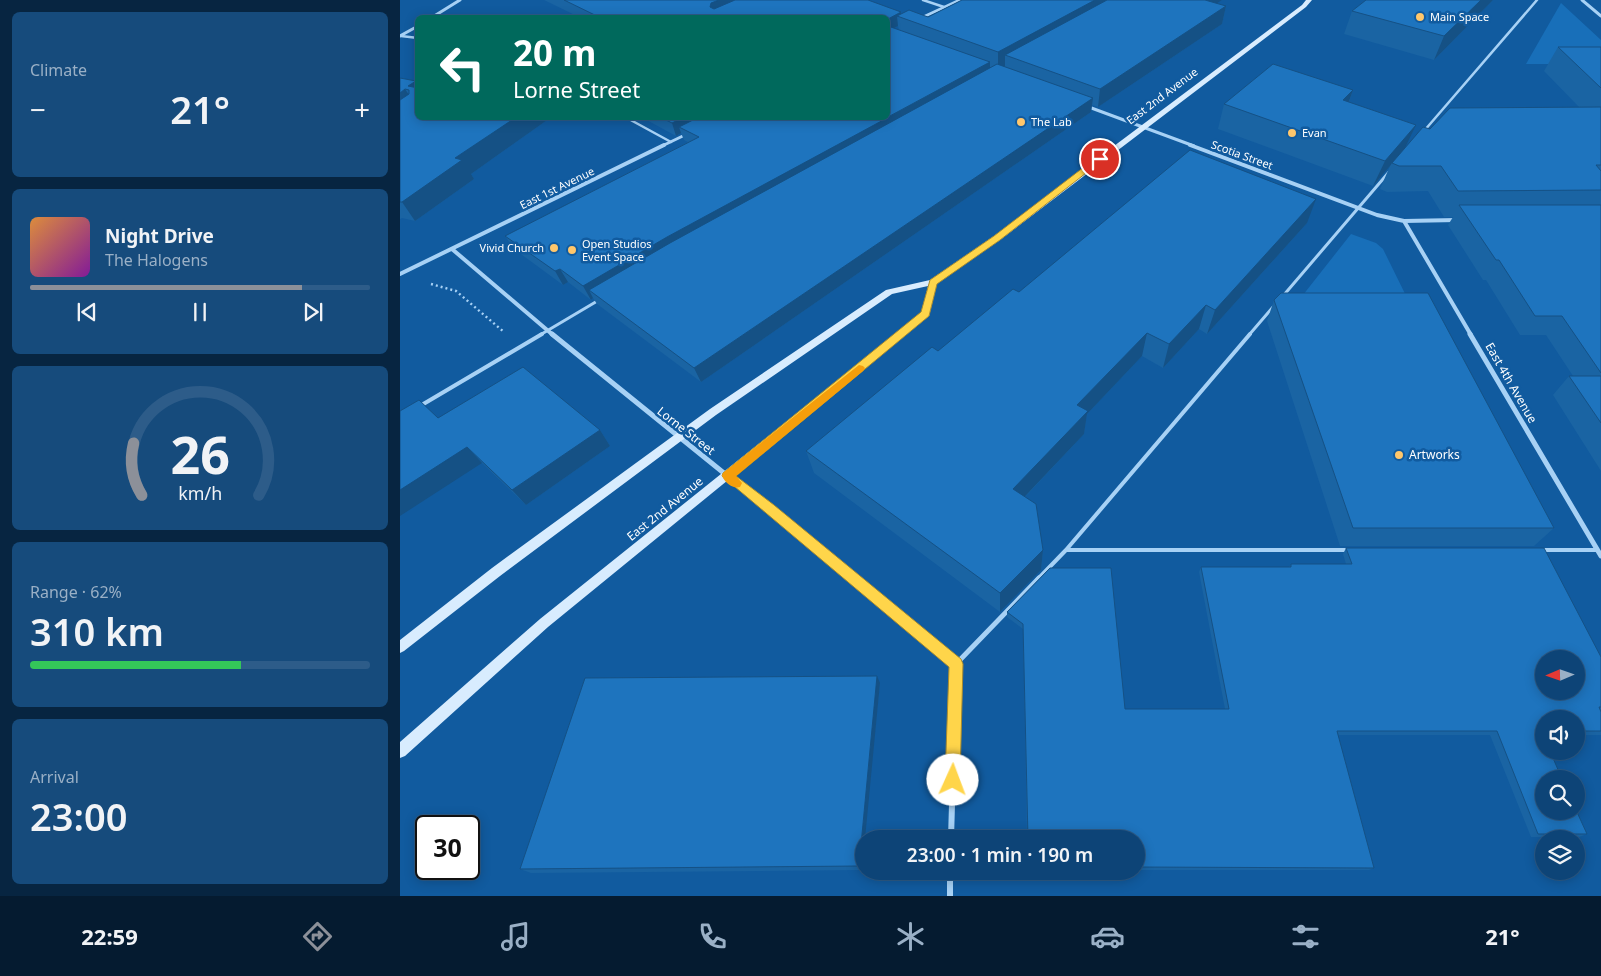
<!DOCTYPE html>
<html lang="en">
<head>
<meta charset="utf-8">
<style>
  body { margin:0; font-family:"Noto Sans",sans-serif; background:#164b7c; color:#f1f3f6; height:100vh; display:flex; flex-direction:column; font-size:19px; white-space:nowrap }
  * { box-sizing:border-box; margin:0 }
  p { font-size:16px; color:#9ab0c6 }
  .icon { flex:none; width:28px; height:28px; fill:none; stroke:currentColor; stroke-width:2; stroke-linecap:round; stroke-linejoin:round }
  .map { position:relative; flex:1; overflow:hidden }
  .panel { display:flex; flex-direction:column; gap:12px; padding:12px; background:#072541; width:400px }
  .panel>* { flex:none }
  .guide { position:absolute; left:15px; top:15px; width:475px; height:105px; border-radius:8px; box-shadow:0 2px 12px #0003,0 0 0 1px #2d5c89; background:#00695c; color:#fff; overflow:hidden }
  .needle { width:32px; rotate:268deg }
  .tools { position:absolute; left:1135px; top:650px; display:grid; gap:10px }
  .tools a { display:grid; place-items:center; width:50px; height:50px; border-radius:50%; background:#0d4477; box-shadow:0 2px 12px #0003,0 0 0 1px #2d5c89; font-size:25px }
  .speed { position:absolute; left:15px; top:815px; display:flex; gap:10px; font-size:25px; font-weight:700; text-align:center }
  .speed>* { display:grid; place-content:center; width:65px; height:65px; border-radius:50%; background:#0d4477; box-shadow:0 2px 12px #0003,0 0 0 1px #2d5c89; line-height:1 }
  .speed .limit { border:2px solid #111; border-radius:8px; background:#fff; color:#111 }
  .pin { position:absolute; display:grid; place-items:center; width:42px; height:42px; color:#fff; margin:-21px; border:2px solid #fff; border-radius:50%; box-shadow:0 1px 5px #0007 }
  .me { position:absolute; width:55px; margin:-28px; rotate:2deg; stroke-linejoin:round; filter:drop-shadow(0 0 4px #0008) }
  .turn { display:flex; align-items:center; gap:18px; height:105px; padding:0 15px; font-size:22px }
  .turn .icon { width:65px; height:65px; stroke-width:2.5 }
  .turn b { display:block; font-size:35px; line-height:42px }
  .big { font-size:38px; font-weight:600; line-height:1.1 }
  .panel .card { flex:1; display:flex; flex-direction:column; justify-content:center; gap:8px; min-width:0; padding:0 18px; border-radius:8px; background:#164b7c }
  .panel .dial { align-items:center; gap:0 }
  .dial svg { height:130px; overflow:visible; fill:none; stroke:#2d5c89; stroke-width:7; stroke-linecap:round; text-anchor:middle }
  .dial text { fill:#f1f3f6; stroke:none }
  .song { display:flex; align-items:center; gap:15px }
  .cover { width:60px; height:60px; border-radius:8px; background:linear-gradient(135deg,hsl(30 70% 55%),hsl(290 70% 35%)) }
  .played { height:5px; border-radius:2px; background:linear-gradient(90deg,#8c9099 80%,#2d5c89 80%) }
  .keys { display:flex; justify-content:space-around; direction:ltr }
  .heat { display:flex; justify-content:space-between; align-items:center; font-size:28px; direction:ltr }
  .charge { height:8px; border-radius:4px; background:linear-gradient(90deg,#34c759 62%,#2d5c89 0) }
  .trip { position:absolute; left:455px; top:830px; width:290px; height:50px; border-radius:25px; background:#0d4477; box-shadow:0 2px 12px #0003,0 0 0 1px #2d5c89; font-weight:600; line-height:50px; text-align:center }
  .tabs { display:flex; height:80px; justify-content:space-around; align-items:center; background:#051b30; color:#9ab0c6 }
  .tabs .icon { width:35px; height:35px }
  .tabs .active { color:#8c9099 }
  .tabs b { font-size:22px; color:#f1f3f6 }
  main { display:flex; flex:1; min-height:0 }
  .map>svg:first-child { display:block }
</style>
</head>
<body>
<main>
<section class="panel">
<div class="card"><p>Climate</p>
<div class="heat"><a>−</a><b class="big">21°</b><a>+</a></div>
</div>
<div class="card">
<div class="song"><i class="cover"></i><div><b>Night Drive</b><p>The Halogens</p></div></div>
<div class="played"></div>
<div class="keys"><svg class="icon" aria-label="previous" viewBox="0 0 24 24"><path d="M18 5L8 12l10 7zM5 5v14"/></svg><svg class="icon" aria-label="pause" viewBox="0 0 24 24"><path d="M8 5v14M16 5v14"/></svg><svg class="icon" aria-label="next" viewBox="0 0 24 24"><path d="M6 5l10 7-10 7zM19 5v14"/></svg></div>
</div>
<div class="card dial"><svg viewBox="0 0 100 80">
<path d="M14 69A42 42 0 1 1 86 69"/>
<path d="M14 69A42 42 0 0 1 9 37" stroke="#8c9099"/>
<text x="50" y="56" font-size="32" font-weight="700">26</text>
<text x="50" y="72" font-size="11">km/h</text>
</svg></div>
<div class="card"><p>Range · 62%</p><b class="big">310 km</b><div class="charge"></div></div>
<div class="card"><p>Arrival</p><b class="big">23:00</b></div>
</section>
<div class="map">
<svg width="1201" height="896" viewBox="0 0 1201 896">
  <rect width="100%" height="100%" fill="#115b9f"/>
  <!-- green -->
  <path fill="#186fb9" d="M1161,3L1201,40V64H1126Z
    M951,234L976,243L983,249L1015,314H888Z"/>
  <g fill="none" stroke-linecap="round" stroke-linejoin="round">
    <!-- path -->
    <path stroke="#a7d1f5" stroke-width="2.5" stroke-dasharray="2 3" stroke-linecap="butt" d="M31,284L56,291L104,332"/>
    <!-- service-far3 -->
    <path stroke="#a7d1f5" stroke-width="2.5" d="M523,0L544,7
      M1,36L18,38
      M227,118L271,142
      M1024,131L1137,0"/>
    <!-- service-far2 -->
    <path stroke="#a7d1f5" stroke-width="3" d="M883,296L989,172
      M140,335L199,300
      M849,335L873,307"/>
    <!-- service-far1 -->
    <path stroke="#a7d1f5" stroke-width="4" d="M20,406L142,334
      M666,550H949
      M1141,550H1197
      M637,580L666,550L850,334"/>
    <!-- service -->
    <path stroke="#a7d1f5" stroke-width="5" d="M556,664L639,578"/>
    <!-- minor-far3 -->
    <path stroke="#a7d1f5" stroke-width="3" d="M1182,0L1201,16
      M31,18L60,0
      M521,18L560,0
      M0,36L18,26
      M686,106L794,146
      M262,146L287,134"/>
    <!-- minor-far2 -->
    <path stroke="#a7d1f5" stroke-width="4" d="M790,145L977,215L1004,221L1057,220
      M1004,221L1071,335
      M52,249L153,335
      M0,274L264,145"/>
    <!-- minor-far1 -->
    <path stroke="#a7d1f5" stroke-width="5" d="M152,334L456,580
      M1070,334L1201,556"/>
    <!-- minor -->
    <path stroke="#a7d1f5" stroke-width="6" d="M454,578L556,664L551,839
      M550,871V896"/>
    <!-- secondary -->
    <path fill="#d8ecfe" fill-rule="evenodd" d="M906,0H912L906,7L600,240L537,283L529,316L148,627L5,756L0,758V742L140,619L522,313L528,286L492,294L316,415L100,576L4,651L0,653V640L92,568L310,409L486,290L530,280L594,236L902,5Z"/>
    <defs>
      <path id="rail" d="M172,18L195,0"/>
    </defs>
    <!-- rail casing -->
    <use href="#rail" stroke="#fff" stroke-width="4"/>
    <!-- rail -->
    <use href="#rail" stroke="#115b9f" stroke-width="2.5" stroke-dasharray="7" stroke-linecap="butt"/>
  </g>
  <!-- wall -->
  <path fill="#1a64a3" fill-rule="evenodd" d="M144,0H468L501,12V14L528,17L562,0H822L816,3L826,6L822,24L698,107L692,105L691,112L301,382L197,304L193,298L191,300L168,282L163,285L114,249L105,236L288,142L284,140L281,133L276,136L243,118H488V18H181ZM498,26L499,30L494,28Z
    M966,0H1093L1034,60L944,34L952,11Z
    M1158,47H1201V471L1153,395L1169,376H1173L1146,335H1120L1086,280H1083L1048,225L1053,217H1044L1028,191L987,192L980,189L990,166L973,186L818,129L824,104L953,90L949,102L1016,125L1005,147L1030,129L1179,107L1144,71Z
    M0,78L16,81L18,84V118H150L71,174L74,179L15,221L2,218L0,219Z
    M907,223L807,334L799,329L763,368L742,356L687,414L684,434L625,497L643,550L641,570L600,612L414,473L406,451L538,351L619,292Z
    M874,300L1154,528L1134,546H940L867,321Z
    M38,418L200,430L210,446L126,505L82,463Z
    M946,548L1201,657V735H1176V719H1144V735H1143L1187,834L1179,837H1131L1090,735H938L974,868L969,870H736V839H627L623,629L607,617V612L650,568L725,709H825L799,572L801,567H889L891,564H946L943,554Z
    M480,683L464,839V856L462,870L131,873L120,869Z"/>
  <!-- shaded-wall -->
  <path fill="#155185" d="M319,0H350L315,15L310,7L311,3Z
    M695,0H725L605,55V66L598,70V52Z
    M800,0H822L797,16Z
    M1081,0H1093L1034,60L1044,36Z
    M826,6L822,24L698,107L700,89Z
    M501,12V17L497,16L498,26L488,31V19Z
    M590,62V74L189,290L193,298L191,300L183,286L267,237Z
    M16,81L18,84V101L8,86Z
    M5,89L17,107L0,119V93Z
    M953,90L944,115L943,100Z
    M693,98L691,112L301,382L294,368Z
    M115,118H150L71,174L74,179L15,221L2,202L55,158Z
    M282,118H314L279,127L281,133L276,136L272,123Z
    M1016,125L1004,150L992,163L990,166L973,186L985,161Z
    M916,199L907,223L807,334L815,310Z
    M160,269L168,282L163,285L155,271Z
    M806,305L799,329L763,368L769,344Z
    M747,333L742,356L687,414L684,434L612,510L613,489L677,405Z
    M200,430L210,446L126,505L112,490Z
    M67,447L82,463L0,516V490Z
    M643,550L641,570L600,612V593Z
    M477,676L480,683L465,839H464V856L462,870L459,866Z"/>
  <!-- building -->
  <path fill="#1e74be" stroke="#155185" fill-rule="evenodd" d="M164,0H319L311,3L310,7L314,9L335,0H468L501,12L488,19V18H201Z
    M562,0H695L598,52L497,16L509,10L528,17Z
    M707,0H805L826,6L700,89L605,55Z
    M966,0H1081L1044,36L952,11Z
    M488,26L590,62L488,117Z
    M1158,47H1201V88Z
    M597,64L693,98L294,368L189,290L270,243Z
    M873,64L953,90L943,100L1016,125L985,161L824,104Z
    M0,78L16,81L8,86L18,88V118H115L55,158L62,160L2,202H0V100L9,94V90L5,89L0,93Z
    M1201,107V165H1196L1201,171V190L1058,191L1041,166H999L992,163L1023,127L1030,129L1050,108Z
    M262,118H282L272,123Z
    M297,118H487L267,237L183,286L160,269L155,271L105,236L299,137L279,127Z
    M790,150L916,199L815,310L806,305L769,344L747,333L677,405L688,411L613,489L636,504L643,550L600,593L406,451L532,347L538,351L613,289L619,292Z
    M1059,205H1201V373L1162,316H1135L1099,260H1096Z
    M881,293H1028L1154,528H953L874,300Z
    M123,367L200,430L112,490L67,447L0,490V411L19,400L38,418Z
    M1169,376H1201V423Z
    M946,548H1144L1201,657V707H1199L1201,712V731H1176V719H1144V731H1141L1144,736V751H1150L1162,779H1144V811H1176V810L1187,834H1138L1097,731H937L974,868L736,867V839H628L623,624L607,612L650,568H711L725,709H829L801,567H891V564H952ZM1144,659H1176V691H1144Z
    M477,676L459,866L120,869L185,678Z"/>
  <!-- route -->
  <path fill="#ffd54a" stroke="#a68a30" d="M697,157L704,159L600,240L537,284L529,316L336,476L374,505L561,659L563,664L560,780L558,786L553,788L547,786L545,780L549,667L322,476L323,473L521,312L530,280L594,236Z"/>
  <!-- slow -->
  <path fill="#f59e0b" d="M459,365L463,366L465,368L463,371L336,476L342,483L340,487C333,489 325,483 322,476L323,473Z"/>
  <!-- markers -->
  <g fill="#ffc76c" stroke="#115b9f" stroke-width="2">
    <circle cx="1020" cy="17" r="5"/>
    <circle cx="621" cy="122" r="5"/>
    <circle cx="892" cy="133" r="5"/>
    <circle cx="154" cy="248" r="5"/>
    <circle cx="172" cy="250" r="5"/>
    <circle cx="999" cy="455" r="5"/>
  </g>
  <g text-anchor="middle" stroke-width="5" stroke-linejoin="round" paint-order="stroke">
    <!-- far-poi labels -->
    <g font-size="11" fill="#fff" stroke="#115b9f" text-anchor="start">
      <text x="1030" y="21">Main Space</text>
      <text x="631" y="126">The Lab</text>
      <text x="902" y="137">Evan</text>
      <text x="182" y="248">Open Studios<tspan x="182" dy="13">Event Space</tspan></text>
      <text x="144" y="252" text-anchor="end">Vivid Church</text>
    </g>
    <!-- far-street labels -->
    <g font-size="11" fill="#fff" stroke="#115b9f">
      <text transform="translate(762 96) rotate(-37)" y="4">East 2nd Avenue</text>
      <text transform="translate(842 155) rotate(20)" y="4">Scotia Street</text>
      <text transform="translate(157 188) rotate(-26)" y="4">East 1st Avenue</text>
    </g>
    <!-- street labels -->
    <g font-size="12" fill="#fff" stroke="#115b9f">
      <text transform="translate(1111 383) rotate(60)" y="4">East 4th Avenue</text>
      <text transform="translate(286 431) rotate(38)" y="4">Lorne Street</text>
      <text transform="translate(265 509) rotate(-39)" y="4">East 2nd Avenue</text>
    </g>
    <!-- poi labels -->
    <g font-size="12" fill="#fff" stroke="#115b9f" text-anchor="start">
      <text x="1009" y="459">Artworks</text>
    </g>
  </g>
</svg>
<div class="tools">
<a><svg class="needle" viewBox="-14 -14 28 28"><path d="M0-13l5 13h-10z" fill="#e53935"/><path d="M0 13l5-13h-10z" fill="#9ab0c6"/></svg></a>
<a><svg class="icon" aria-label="sound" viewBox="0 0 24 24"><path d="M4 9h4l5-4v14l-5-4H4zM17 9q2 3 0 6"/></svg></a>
<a><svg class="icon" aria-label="search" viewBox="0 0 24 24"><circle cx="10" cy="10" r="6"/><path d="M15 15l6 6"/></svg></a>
<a><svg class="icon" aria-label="layers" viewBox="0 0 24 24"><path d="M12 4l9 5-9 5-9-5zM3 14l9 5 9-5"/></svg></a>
</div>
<div class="speed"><div class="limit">30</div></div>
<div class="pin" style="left:700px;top:159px;background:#d93025"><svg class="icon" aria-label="arrive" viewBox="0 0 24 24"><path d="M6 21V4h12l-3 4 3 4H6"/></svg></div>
<svg class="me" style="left:553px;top:780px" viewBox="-20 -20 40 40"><circle r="19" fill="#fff"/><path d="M0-13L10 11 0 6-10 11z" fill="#ffd54a"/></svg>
<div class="trip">23:00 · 1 min · 190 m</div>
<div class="guide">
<div class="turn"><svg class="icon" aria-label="left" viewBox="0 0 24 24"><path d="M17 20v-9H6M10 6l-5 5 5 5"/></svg><div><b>20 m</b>Lorne Street</div></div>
</div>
</div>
</main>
<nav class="tabs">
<b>22:59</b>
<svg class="icon active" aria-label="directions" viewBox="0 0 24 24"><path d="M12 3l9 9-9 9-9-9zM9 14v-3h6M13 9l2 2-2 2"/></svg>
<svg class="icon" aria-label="music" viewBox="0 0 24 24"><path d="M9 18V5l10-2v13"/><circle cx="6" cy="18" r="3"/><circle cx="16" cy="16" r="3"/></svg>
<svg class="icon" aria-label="phone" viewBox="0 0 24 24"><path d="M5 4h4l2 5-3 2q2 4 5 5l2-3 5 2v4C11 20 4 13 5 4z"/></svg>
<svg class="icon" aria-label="climate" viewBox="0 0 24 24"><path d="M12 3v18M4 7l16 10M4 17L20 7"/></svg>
<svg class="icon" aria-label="car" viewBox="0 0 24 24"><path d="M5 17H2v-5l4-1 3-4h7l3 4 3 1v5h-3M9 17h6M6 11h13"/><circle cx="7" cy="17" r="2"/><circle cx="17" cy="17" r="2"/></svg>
<svg class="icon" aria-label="filters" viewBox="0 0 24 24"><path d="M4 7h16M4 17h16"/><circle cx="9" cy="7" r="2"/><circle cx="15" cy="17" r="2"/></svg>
<b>21°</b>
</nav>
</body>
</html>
